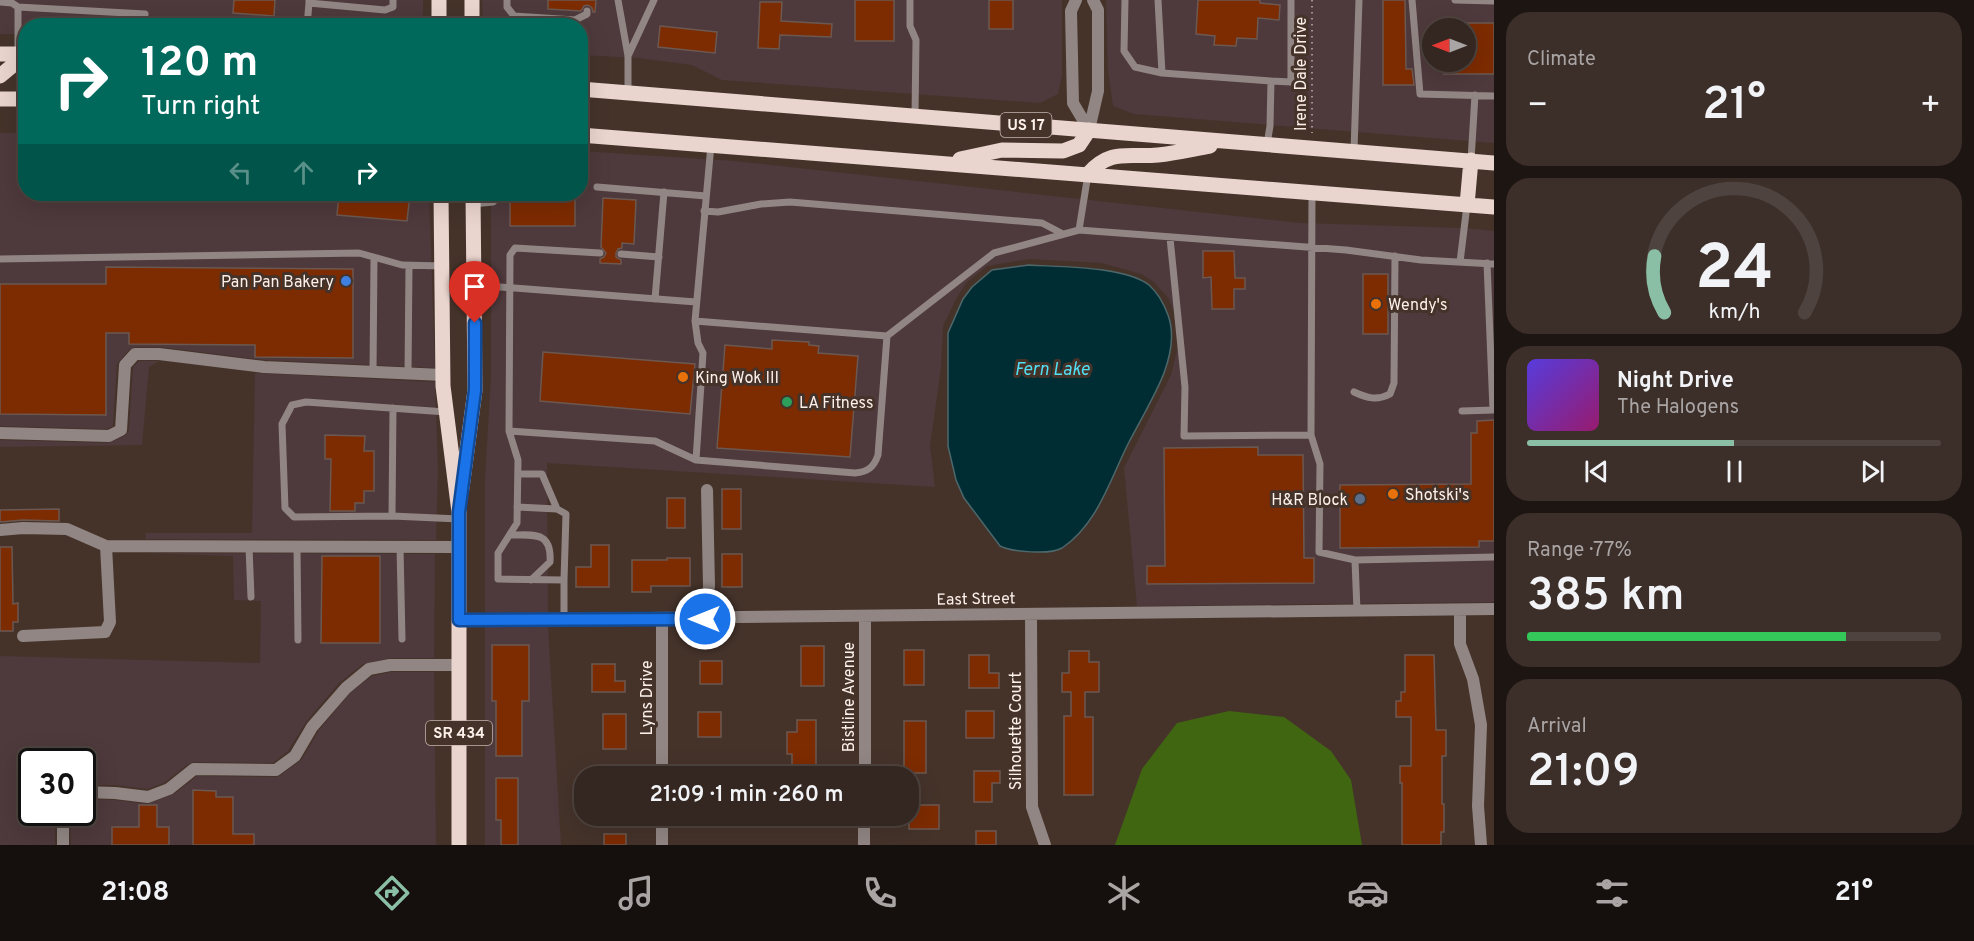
<!DOCTYPE html>
<html lang="en">
<head>
<meta charset="utf-8">
<style>
  body { margin:0; font-family:Overpass,sans-serif; background:#3c2e29; color:#f1f3f6; height:100vh; display:flex; flex-direction:column; font-size:22px; white-space:nowrap }
  * { box-sizing:border-box; margin:0 }
  p { font-size:20px; color:#a9a5a5 }
  .icon { flex:none; width:33px; height:33px; fill:none; stroke:currentColor; stroke-width:2; stroke-linecap:round; stroke-linejoin:round }
  .map { position:relative; flex:1; overflow:hidden }
  .details { display:flex; flex-direction:column; gap:12px; padding:12px; background:#1d1512; width:480px }
  .details>* { flex:none }
  .top-card { position:absolute; left:18px; top:18px; width:570px; height:183px; border-radius:24px; box-shadow:0 6px 24px #0002,0 0 0 2px #4e433e; background:#00695c; color:#fff; overflow:hidden }
  .needle { width:39px; rotate:270deg }
  .fabs { position:absolute; left:1422px; top:18px; display:grid; gap:12px }
  .fabs a { display:grid; place-items:center; width:54px; height:54px; border-radius:50%; background:#342620; box-shadow:0 6px 24px #0002,0 0 0 2px #4e433e; font-size:30px }
  .speed { position:absolute; left:18px; top:748px; display:flex; gap:12px; font-size:30px; font-weight:700; text-align:center }
  .speed>* { display:grid; place-content:center; width:78px; height:78px; border-radius:50%; background:#342620; box-shadow:0 6px 24px #0002,0 0 0 2px #4e433e; line-height:1 }
  .speed .limit { border:3px solid #111; border-radius:9px; background:#fff; color:#111 }
  .pin { position:absolute; display:grid; place-items:center; width:51px; height:51px; color:#fff; margin:-62px -26px; border-radius:50% 50% 50% 0; rotate:-45deg; box-shadow:0 0 6px #0007 }
  .pin .icon { rotate:45deg }
  .me { position:absolute; width:66px; margin:-33px; rotate:270deg; stroke-linejoin:round; filter:drop-shadow(0 0 4px #0008) }
  .turn { display:flex; align-items:center; gap:21px; height:126px; padding:0 24px; font-size:27px }
  .turn .icon { width:78px; height:78px; stroke-width:2.5 }
  .turn b { display:block; font-size:42px; line-height:51px }
  .lanes { display:flex; align-items:center; height:57px; padding:0 24px; background:#0003; justify-content:center; gap:30px; direction:ltr }
  .lanes .off { opacity:.35 }
  .big { font-size:45px; font-weight:600; line-height:1.1 }
  .details .card { flex:1; display:flex; flex-direction:column; justify-content:center; gap:9px; min-width:0; padding:0 21px; border-radius:24px; background:#3c2e29 }
  .details .dial { align-items:center; gap:0 }
  .dial svg { height:156px; overflow:visible; fill:none; stroke:#4e433e; stroke-width:7; stroke-linecap:round; text-anchor:middle }
  .dial text { fill:#f1f3f6; stroke:none }
  .song { display:flex; align-items:center; gap:18px }
  .cover { width:72px; height:72px; border-radius:9px; background:linear-gradient(135deg,hsl(250 70% 55%),hsl(320 70% 35%)) }
  .played { height:6px; border-radius:3px; background:linear-gradient(90deg,#8abfa5 50%,#4e433e 50%) }
  .keys { display:flex; justify-content:space-around; direction:ltr }
  .heat { display:flex; justify-content:space-between; align-items:center; font-size:33px; direction:ltr }
  .charge { height:9px; border-radius:4px; background:linear-gradient(90deg,#34c759 77%,#4e433e 0) }
  .trip { position:absolute; left:574px; top:766px; width:345px; height:60px; border-radius:24px; background:#342620; box-shadow:0 6px 24px #0002,0 0 0 2px #4e433e; font-weight:600; line-height:60px; text-align:center }
  .tabs { display:flex; height:96px; justify-content:space-around; align-items:center; background:#150f0d; color:#a9a5a5 }
  .tabs .icon { width:42px; height:42px }
  .tabs .on { color:#8abfa5 }
  .tabs b { font-size:27px; color:#f1f3f6 }
  main { display:flex; flex:1; min-height:0 }
  .map>svg:first-child { display:block }
</style>
</head>
<body>
<main>
<div class="map">
<svg width="1494" height="845" viewBox="0 0 1494 845">
  <rect width="100%" height="100%" fill="#45332a"/>
  <!-- commercial -->
  <path fill="#4e393c" fill-rule="evenodd" d="M0,0H423V10L422,25L26,26L25,34H0Z
    M482,0H1062V75L1058,94L1040,103L722,80L692,65L638,58L581,55L580,26L483,25Z
    M1106,0H1494V143L1134,114L1113,106L1108,69ZM1432,28H1466V62H1432Z
    M0,133H25L26,194H429L435,368L265,360L160,347H135L129,350L117,364L113,426L107,429L0,426Z
    M581,151L734,161L1300,223L1463,228L1494,231V602L1137,606L1124,468L1171,375L1178,346L1177,320L1169,299L1154,282L1141,274L1102,263L1029,259L987,266L967,282L957,297L943,326L941,368L930,446L935,487L547,463L548,613H485V478L491,377V194H580Z
    M139,361H159L149,367L142,445L0,447V440L108,443L125,436L129,430L133,367Z
    M255,373L435,382L438,470L436,540L146,539L145,533H252Z
    M147,553L435,554L434,658H390L363,664L339,683L306,722L288,751L273,763L194,762L188,764L164,783L147,789L116,785H83L82,762H32V813H55V845H0V656L260,663L261,601L234,600L233,556Z
    M485,627H548L561,845H485Z
    M391,672H434L436,845H71L70,817L72,813H82L83,800L84,799L115,800L147,804L174,794L197,776L276,777L281,775L302,759L319,730L351,692L372,676Z"/>
  <!-- green -->
  <path fill="#406612" d="M1229,711L1284,717L1331,751L1351,780L1362,845H1115L1142,769L1177,723Z"/>
  <!-- water -->
  <path fill="#002d34" stroke="#4c686b" stroke-width="1.5" d="M1029,265C1059,267 1124,266 1149,285C1158,293 1164,304 1168,315C1175,334 1171,354 1164,373C1155,396 1141,419 1129,442C1110,479 1098,524 1062,548C1050,555 1012,552 1000,546L964,498L956,480L948,446V333L963,299L972,287L992,270Z"/>
  <!-- building -->
  <path fill="#7d2b00" stroke="#6c5850" stroke-width="1.5" d="M234,0H275L274,16L233,13Z
    M548,0H596L595,12H593L592,8L588,5L584,6L581,11L548,9Z
    M855,0H894V41H855Z
    M989,0H1013V29H989Z
    M1198,0H1260V3L1280,5L1279,20L1258,18L1257,39L1237,38L1236,46L1214,45L1215,36L1196,34Z
    M1383,0H1405L1406,69H1412L1414,85H1383Z
    M760,2H782L781,21L832,24L831,37L780,35L779,49L758,48Z
    M1466,23H1494V74H1444V62H1466Z
    M660,26L717,32L715,53L658,47Z
    M339,194H410L407,221L337,215Z
    M510,196H575V226H510Z
    M603,198L636,200L634,244L622,243V248L618,249L616,253V257L621,260V264L600,263V259L604,257L606,253L601,247Z
    M1203,251H1234L1235,278H1245V289H1234V309H1212L1211,277L1203,278Z
    M106,267L353,269V358L255,357V345L129,344V333H106V415L0,414V284H106Z
    M1363,274H1388V334H1363Z
    M772,340L809,342V345L819,346L818,353L858,356L850,457L717,448L725,345L772,349Z
    M543,352L695,364L690,414L540,401Z
    M1494,420V541H1479V547L1340,548V485L1471,484V433H1477V421Z
    M325,435L365,436L364,451H374V491H364V503H355V511H330L331,459H325Z
    M1258,447V455H1303L1304,558H1314V583L1147,584V566H1165L1164,448Z
    M722,489H741V529H722Z
    M667,498H685V528H667Z
    M59,509V521L23,520L0,522V510Z
    M591,545H609V587H576V567H591Z
    M0,547H12L13,604L18,603V622H13V631H0Z
    M722,554H742V587H722Z
    M322,556H380V643H321Z
    M667,558H690V586H651V592H632V560H667Z
    M492,645H529V701H522V756H496V701H492Z
    M801,646H824V686H801Z
    M904,650H924V685H904Z
    M1069,651H1089V662H1099V692H1085V717H1093V795H1064V716H1071V692H1062V673H1069Z
    M969,655H989V673H999V688H969Z
    M1405,655H1434L1436,730H1446V756H1442V804H1444V832H1441V845H1402V783H1400V766H1411V717H1396V701H1401V692H1405Z
    M700,661H722V684H700Z
    M592,664H615V681H625V692H592Z
    M966,711H994V738H966Z
    M698,712H721V737H698Z
    M603,714H626V749H603Z
    M797,720H816V777H792V754H787V732H797Z
    M904,721H926V773H904Z
    M974,771H1000V783H992V802H974Z
    M496,778H518V845H501V820H496Z
    M193,790L216,791V797H233V834H254V845H193Z
    M139,805H157V827H169V845H112V827H139Z
    M909,805H939V829H909Z
    M976,831H996V845H976Z
    M604,834H626V845H604Z"/>
  <g fill="none" stroke-linecap="round" stroke-linejoin="round">
    <!-- path -->
    <path stroke="#a2938b" stroke-width="2" stroke-dasharray="1.5 4.5" stroke-linecap="butt" d="M1312,0V133"/>
    <!-- service -->
    <path stroke="#918683" stroke-width="7" d="M309,0V3L385,10L393,7V0
      M507,0V7L514,16L575,20V26
      M618,0L628,56V93
      M910,0V26L916,40L915,116
      M1125,0L1124,51L1135,67L1162,73L1271,81L1270,126L1267,144
      M1158,0L1162,73
      M1412,0L1420,94L1494,96
      M1455,0L1494,1
      M0,2L12,3L18,7
      M575,20L587,14V11
      M307,26L309,3
      M18,54V7L145,14L144,26
      M628,56L654,0
      M1271,81L1291,82V0
      M1354,151L1359,0
      M1471,160L1475,95
      M1088,174L1079,230L1346,250L1421,260L1494,264
      M597,187L706,196
      M473,204L493,202L501,194
      M704,211L718,212L761,204L790,202L1042,223L1063,234
      M1170,238L1185,387L1184,436L1311,435L1320,464L1319,552L1355,560L1357,611
      M621,254L659,257
      M0,259L359,253L402,265L442,266
      M1460,262L1467,205
      M1487,263L1493,410
      M474,285L696,302
      M655,299L664,192
      M695,321L887,336L994,253L1079,230
      M373,372L374,258
      M408,374L409,266
      M1354,392C1367,398 1377,401 1390,394L1394,383L1395,256
      M1462,411L1494,410
      M446,412L306,402L292,405L282,424L285,508L294,517L392,516L459,519
      M509,431L655,441L696,460L855,473C868,472 874,467 878,455L887,336
      M1311,435L1312,192
      M696,460L703,353L698,343L695,321L711,145
      M518,474H542L557,509
      M517,507L557,509L566,514L564,580L498,579V553L517,523L518,460L509,431L510,255L515,248L600,253
      M392,516L393,408
      M510,535C534,535 552,531 550,562L531,580
      M249,547L251,597
      M297,547L298,640
      M400,547L402,639
      M1355,560L1494,557
      M564,580V620"/>
    <!-- minor -->
    <path stroke="#918683" stroke-width="12" d="M1076,0L1071,11L1073,103L1089,130
      M1089,130L1098,91V10L1093,0
      M0,433L109,436L121,430L125,365L135,354H159L264,367L443,375
      M0,530L23,528L67,529L106,546L459,547
      M1460,610V644L1473,679L1481,725L1478,806L1481,845
      M1031,614L1032,807L1045,845
      M662,619V777
      M705,619L709,586L707,490
      M459,620L1494,609
      M23,636L105,632L110,622L106,546
      M865,777V616
      M82,792L115,793L148,797L169,789L194,769L276,770L295,756L312,727L346,688L369,669L390,665H459
      M63,813V845
      M662,816V845
      M864,845V816"/>
    <!-- primary -->
    <path stroke="#ead4ce" stroke-width="15" d="M439,0V26
      M472,0V26
      M0,54H26
      M0,76L12,66L18,54
      M580,89L1494,163
      M0,99H26
      M580,135L1494,207
      M960,159L1002,150L1063,151L1079,145L1089,130
      M1088,174C1111,148 1128,158 1158,155C1176,153 1193,149 1210,146
      M441,194L443,386L459,512V845
      M1467,205L1471,160
      M462,488L475,390L473,194"/>
  </g>
  <g fill="none" stroke-linecap="round" stroke-linejoin="round">
    <defs>
      <path id="route" d="M475,323V390L459,512V620L705,619"/>
    </defs>
    <!-- route casing -->
    <use href="#route" stroke="#114b97" stroke-width="15"/>
    <!-- route -->
    <use href="#route" stroke="#1a73e8" stroke-width="10"/>
  </g>
  <!-- markers -->
  <circle fill="#3f7fe0" stroke="#45332a" stroke-width="2" cx="346" cy="281" r="6"/>
  <g fill="#e8710a" stroke="#45332a" stroke-width="2">
    <circle cx="1376" cy="304" r="6"/>
    <circle cx="683" cy="377" r="6"/>
    <circle cx="1393" cy="494" r="6"/>
  </g>
  <circle fill="#2e9e5b" stroke="#45332a" stroke-width="2" cx="787" cy="402" r="6"/>
  <circle fill="#5c6f8a" stroke="#45332a" stroke-width="2" cx="1360" cy="499" r="6"/>
  <g text-anchor="middle" stroke-width="6" stroke-linejoin="round" paint-order="stroke">
    <!-- shield labels -->
    <g fill="#45332a" stroke="#c5b7b0" stroke-width="1.5">
      <rect x="1000.5" y="113" width="51" height="24" rx="4.5"/>
      <rect x="426" y="721" width="66" height="24" rx="4.5"/>
    </g>
    <g font-size="15" font-weight="bold" fill="#fcf0ea">
      <text x="1026" y="130">US 17</text>
      <text x="459" y="738">SR 434</text>
    </g>
    <!-- street labels -->
    <g font-size="16" fill="#fcf0ea" stroke="#45332a">
      <text transform="translate(1300 74) rotate(-90)" y="6">Irene Dale Drive</text>
      <text transform="translate(976 598) rotate(-1)" y="6">East Street</text>
      <text transform="translate(848 697) rotate(-90)" y="6">Bistline Avenue</text>
      <text transform="translate(646 698) rotate(-90)" y="6">Lyns Drive</text>
      <text transform="translate(1015 731) rotate(-90)" y="6">Silhouette Court</text>
    </g>
    <!-- poi labels -->
    <g font-size="16" fill="#fcf0ea" stroke="#45332a" text-anchor="start">
      <text x="334" y="287" text-anchor="end">Pan Pan Bakery</text>
      <text x="1388" y="310">Wendy's</text>
      <text x="695" y="383">King Wok III</text>
      <text x="799" y="408">LA Fitness</text>
      <text x="1405" y="500">Shotski's</text>
      <text x="1348" y="505" text-anchor="end">H&amp;R Block</text>
    </g>
    <!-- water labels -->
    <g font-size="18" font-style="italic" fill="#52dff4" stroke="#45332a">
      <text x="1052" y="375">Fern Lake</text>
    </g>
  </g>
</svg>
<div class="fabs">
<a><svg class="needle" viewBox="-14 -14 28 28"><path d="M0-13l5 13h-10z" fill="#e53935"/><path d="M0 13l5-13h-10z" fill="#a9a5a5"/></svg></a>
</div>
<div class="speed"><div class="limit">30</div></div>
<div class="pin" style="left:475px;top:323px;background:#d93025"><svg class="icon" aria-label="arrive" viewBox="0 0 24 24"><path d="M6 21V4h12l-3 4 3 4H6"/></svg></div>
<svg class="me" style="left:705px;top:619px" viewBox="-20 -20 40 40"><circle r="17" fill="#1a73e8" stroke="#fff" stroke-width="3"/><path d="M0-11L8 9 0 5-8 9z" fill="#fff"/></svg>
<div class="trip">21:09 · 1 min · 260 m</div>
<div class="top-card">
<div class="turn"><svg class="icon" aria-label="right" viewBox="0 0 24 24"><path d="M7 20v-9h11M14 6l5 5-5 5"/></svg><div><b>120 m</b>Turn right</div></div>
<div class="lanes"><svg class="icon off" aria-label="left" viewBox="0 0 24 24"><path d="M17 20v-9H6M10 6l-5 5 5 5"/></svg><svg class="icon off" aria-label="ahead" viewBox="0 0 24 24"><path d="M12 20V5M6 11l6-6 6 6"/></svg><svg class="icon" aria-label="right" viewBox="0 0 24 24"><path d="M7 20v-9h11M14 6l5 5-5 5"/></svg></div>
</div>
</div>
<section class="details">
<div class="card"><p>Climate</p>
<div class="heat"><a>−</a><b class="big">21°</b><a>+</a></div>
</div>
<div class="card dial"><svg viewBox="0 0 100 80">
<path d="M14 69A42 42 0 1 1 86 69"/>
<path d="M14 69A42 42 0 0 1 9 40" stroke="#8abfa5"/>
<text x="50" y="56" font-size="32" font-weight="700">24</text>
<text x="50" y="72" font-size="11">km/h</text>
</svg></div>
<div class="card">
<div class="song"><i class="cover"></i><div><b>Night Drive</b><p>The Halogens</p></div></div>
<div class="played"></div>
<div class="keys"><svg class="icon" aria-label="previous" viewBox="0 0 24 24"><path d="M18 5L8 12l10 7zM5 5v14"/></svg><svg class="icon" aria-label="pause" viewBox="0 0 24 24"><path d="M8 5v14M16 5v14"/></svg><svg class="icon" aria-label="next" viewBox="0 0 24 24"><path d="M6 5l10 7-10 7zM19 5v14"/></svg></div>
</div>
<div class="card"><p>Range · 77%</p><b class="big">385 km</b><div class="charge"></div></div>
<div class="card"><p>Arrival</p><b class="big">21:09</b></div>
</section>
</main>
<nav class="tabs">
<b>21:08</b>
<svg class="icon on" aria-label="directions" viewBox="0 0 24 24"><path d="M12 3l9 9-9 9-9-9zM9 14v-3h6M13 9l2 2-2 2"/></svg>
<svg class="icon" aria-label="music" viewBox="0 0 24 24"><path d="M9 18V5l10-2v13"/><circle cx="6" cy="18" r="3"/><circle cx="16" cy="16" r="3"/></svg>
<svg class="icon" aria-label="phone" viewBox="0 0 24 24"><path d="M5 4h4l2 5-3 2q2 4 5 5l2-3 5 2v4C11 20 4 13 5 4z"/></svg>
<svg class="icon" aria-label="climate" viewBox="0 0 24 24"><path d="M12 3v18M4 7l16 10M4 17L20 7"/></svg>
<svg class="icon" aria-label="car" viewBox="0 0 24 24"><path d="M5 17H2v-5l4-1 3-4h7l3 4 3 1v5h-3M9 17h6M6 11h13"/><circle cx="7" cy="17" r="2"/><circle cx="17" cy="17" r="2"/></svg>
<svg class="icon" aria-label="filters" viewBox="0 0 24 24"><path d="M4 7h16M4 17h16"/><circle cx="9" cy="7" r="2"/><circle cx="15" cy="17" r="2"/></svg>
<b>21°</b>
</nav>
</body>
</html>
